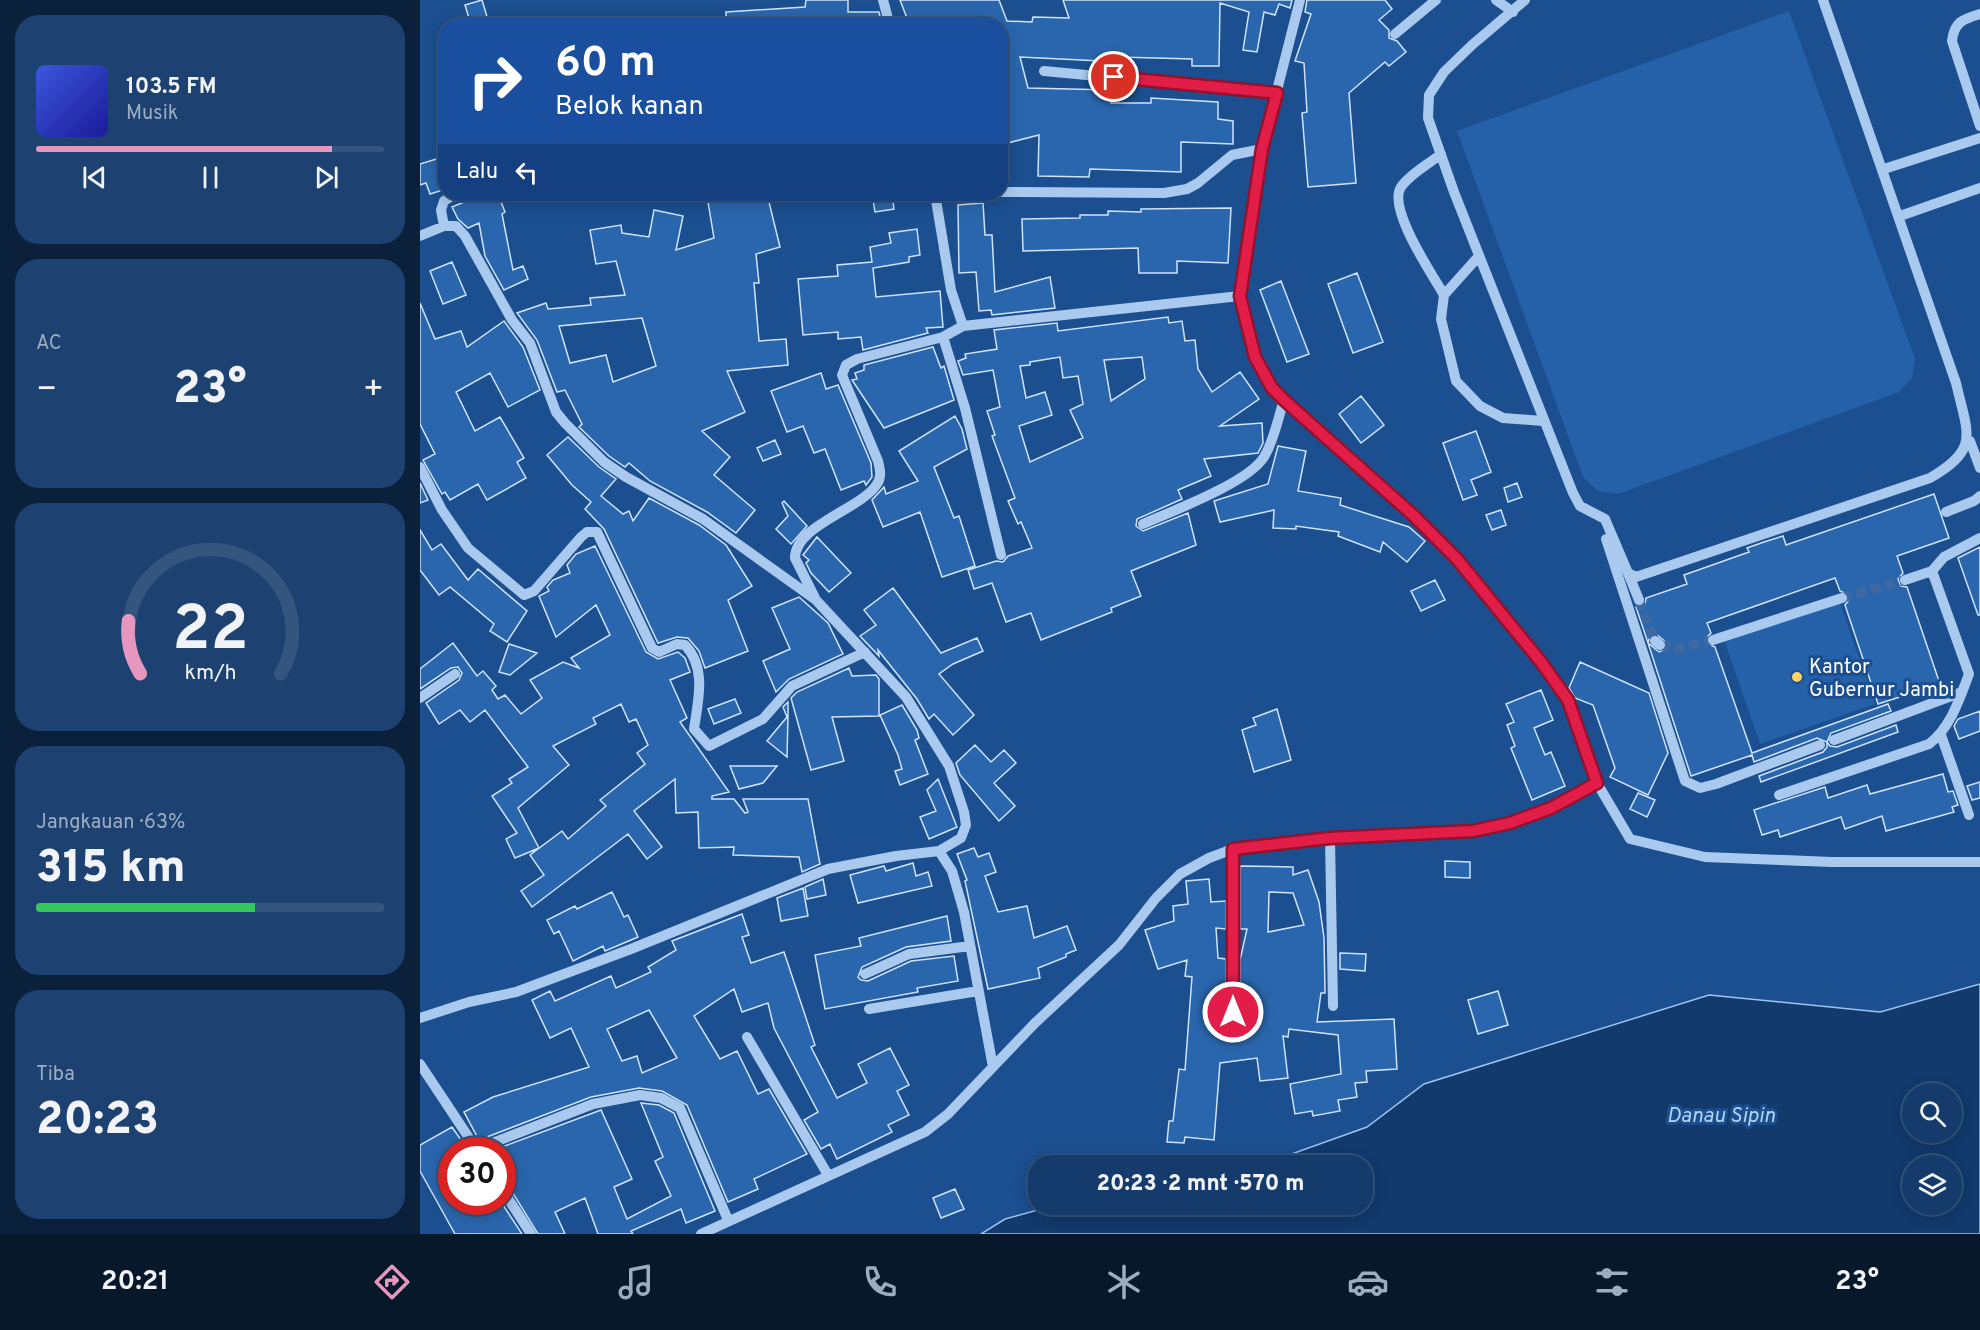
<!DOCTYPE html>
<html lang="id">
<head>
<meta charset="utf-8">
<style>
  body { margin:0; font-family:Overpass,sans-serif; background:#1d4271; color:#f1f3f6; height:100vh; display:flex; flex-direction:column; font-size:22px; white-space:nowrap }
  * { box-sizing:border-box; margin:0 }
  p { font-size:20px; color:#9dadc1 }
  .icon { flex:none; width:33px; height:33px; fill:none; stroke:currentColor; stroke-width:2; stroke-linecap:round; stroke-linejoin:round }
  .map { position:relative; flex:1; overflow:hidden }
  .panel { display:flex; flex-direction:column; gap:15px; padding:15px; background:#0b203b; width:420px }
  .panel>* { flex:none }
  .banner { position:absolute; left:18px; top:18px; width:570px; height:183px; border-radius:24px; box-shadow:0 3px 15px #0003,0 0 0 2px #33557e; background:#1a4fa0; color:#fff; overflow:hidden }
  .fabs { position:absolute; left:1482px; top:1083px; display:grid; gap:12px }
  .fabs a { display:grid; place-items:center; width:60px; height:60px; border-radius:50%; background:#143b6b; box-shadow:0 3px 15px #0003,0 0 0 2px #33557e; font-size:30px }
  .speed { position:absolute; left:18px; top:1137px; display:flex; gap:12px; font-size:30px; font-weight:700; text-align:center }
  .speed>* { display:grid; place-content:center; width:78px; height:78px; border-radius:50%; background:#143b6b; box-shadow:0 3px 15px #0003,0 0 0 2px #33557e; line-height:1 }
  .speed .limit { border:9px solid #d22; background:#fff; color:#111 }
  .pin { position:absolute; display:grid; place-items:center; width:51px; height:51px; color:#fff; margin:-26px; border:3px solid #fff; border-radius:50%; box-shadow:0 2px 6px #0007 }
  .me { position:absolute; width:66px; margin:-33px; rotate:0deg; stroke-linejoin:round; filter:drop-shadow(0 0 4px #0008) }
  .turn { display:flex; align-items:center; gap:21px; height:126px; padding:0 18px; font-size:27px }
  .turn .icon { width:78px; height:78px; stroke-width:2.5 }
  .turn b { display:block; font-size:42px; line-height:51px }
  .then { display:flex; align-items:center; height:57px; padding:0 18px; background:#0003; gap:12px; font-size:22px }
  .big { font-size:45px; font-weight:800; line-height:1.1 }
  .panel .widget { flex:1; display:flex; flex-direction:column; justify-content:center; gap:9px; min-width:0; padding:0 21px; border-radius:24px; background:#1d4271 }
  .panel .dial { align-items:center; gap:0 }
  .dial svg { height:156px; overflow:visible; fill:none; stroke:#33557e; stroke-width:7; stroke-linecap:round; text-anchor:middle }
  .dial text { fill:#f1f3f6; stroke:none }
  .song { display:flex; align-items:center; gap:18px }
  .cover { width:72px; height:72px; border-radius:9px; background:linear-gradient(135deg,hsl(230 70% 55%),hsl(240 70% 35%)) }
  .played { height:6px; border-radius:3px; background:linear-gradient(90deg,#e797bd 85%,#33557e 85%) }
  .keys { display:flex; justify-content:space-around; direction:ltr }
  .heat { display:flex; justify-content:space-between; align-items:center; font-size:33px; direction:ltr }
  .charge { height:9px; border-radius:4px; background:linear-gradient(90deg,#34c759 63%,#33557e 0) }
  .trip { position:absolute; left:608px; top:1155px; width:345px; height:60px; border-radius:24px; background:#143b6b; box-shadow:0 3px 15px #0003,0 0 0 2px #33557e; font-weight:800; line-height:60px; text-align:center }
  .dock { display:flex; height:96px; justify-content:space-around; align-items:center; background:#08182b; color:#9dadc1 }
  .dock .icon { width:42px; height:42px }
  .dock .on { color:#e797bd }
  .dock b { font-size:27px; color:#f1f3f6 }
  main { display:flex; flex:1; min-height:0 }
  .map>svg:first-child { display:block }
</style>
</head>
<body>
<main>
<section class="panel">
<div class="widget">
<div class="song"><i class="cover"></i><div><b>103.5 FM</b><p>Musik</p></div></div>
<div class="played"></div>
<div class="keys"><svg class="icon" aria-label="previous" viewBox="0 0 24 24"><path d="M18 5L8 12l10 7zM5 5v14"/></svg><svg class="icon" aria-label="pause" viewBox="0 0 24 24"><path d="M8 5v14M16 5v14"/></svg><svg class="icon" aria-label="next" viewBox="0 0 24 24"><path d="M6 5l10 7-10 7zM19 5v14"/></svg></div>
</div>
<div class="widget"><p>AC</p>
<div class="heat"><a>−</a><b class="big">23°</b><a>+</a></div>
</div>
<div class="widget dial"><svg viewBox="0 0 100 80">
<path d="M14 69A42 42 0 1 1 86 69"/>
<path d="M14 69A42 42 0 0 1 8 42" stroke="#e797bd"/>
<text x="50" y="56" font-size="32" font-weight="700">22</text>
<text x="50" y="72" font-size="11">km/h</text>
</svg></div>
<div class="widget"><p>Jangkauan · 63%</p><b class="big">315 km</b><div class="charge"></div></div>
<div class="widget"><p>Tiba</p><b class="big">20:23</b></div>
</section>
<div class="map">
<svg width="1560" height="1234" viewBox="0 0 1560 1234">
  <rect width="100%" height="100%" fill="#1b4f8f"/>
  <!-- green -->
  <path fill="#2461a8" d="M1369,11L1495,359L1492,378L1479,392L1198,494L1178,491L1163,477L1037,131Z
    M1419,600L1455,704L1340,744L1304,640Z"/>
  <!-- water -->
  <path fill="#123a6d" stroke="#9cc4f0" stroke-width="1.5" fill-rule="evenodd" d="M1560,984V1234H561L585,1219L636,1205L942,1204V1166L841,1165L947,1127L1004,1084L1289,995L1460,1012ZM1492,1094H1532V1132H1492ZM1492,1166H1532V1204H1492Z"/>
  <!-- building -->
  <path fill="#2a66ad" stroke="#cfe3fa" stroke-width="1.5" fill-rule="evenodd" d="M62,0L68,20L51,25L45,5Z
    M386,0H428V12H459L462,26H306V12L385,7Z
    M480,0H579L587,21L612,22L613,17L649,18L643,0H872L870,8L859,4L855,15L844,12L837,52L823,50L829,12L800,3L799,66H772V59L699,57V66H681V61L600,57L608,88L691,90V103H731V98L798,102V119L813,121V144L761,142V172L670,169L669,177L618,176L619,135L580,145V26H490Z
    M887,0H965L972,9L959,20L969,30V38L977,41L986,52L969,66L965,62L929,93L936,183L888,187L882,113L887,112L884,63L875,61L891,14L885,12Z
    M26,156V189L10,194L6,183L0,185V164Z
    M64,194H78L85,212L82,214L93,270L103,266L108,279L84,290L65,256L59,223L48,228L38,219L32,207Z
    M347,194L360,247L336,254L339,283H334L339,341L366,339L368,365L307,371L325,412L282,431L310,457L294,475L335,510L316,533L287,512L230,481L209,463L205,467L189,456L159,427L162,424L145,390L137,392L117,340L97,313L126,303L128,309L171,305L170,298L205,295L196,261L176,264L170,230L201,225L202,233L229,237L234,210L263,216L256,250L294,238L288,202ZM222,318L236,366L193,382L186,355L150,363L139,326Z
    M452,194H472L474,209L455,212Z
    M563,203L565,235H572L575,292L630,277L635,308L572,315L571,310L559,311L556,272L539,273L538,205Z
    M811,208L808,263L757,261V273H719L718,248L603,251L602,219L660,218V215H688V211L721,212V209Z
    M497,229L500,255L489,257V262L453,268L456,297L520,291L523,327L506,328L508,333L443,350L441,337L418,339V332L383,335L378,279L418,276L417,265L452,262L450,247L471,243L469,233Z
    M32,262L46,295L23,304L10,271Z
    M937,273L963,342L933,353L908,284Z
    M861,281L889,354L867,362L840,290Z
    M0,303L15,339L41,331L47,347L84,321L103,347L120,390L88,407L70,373L36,392L55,431L80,417L104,458L97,462L106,478L67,500L58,484L30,500L25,492L22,494L3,460L15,454L0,424Z
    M748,317L749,323L762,321L765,341L775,340L778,369L792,392L820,372L839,399L800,426L842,423L843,443L838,453L784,459L791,476L758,490L762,499L717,519L716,526L723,531L768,513L776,545L711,571L721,596L691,608L692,612L621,640L611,613L586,622L572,583L554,589L548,570L576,561L583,562L588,556L612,548L601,522L598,524L588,501L595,498L572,436L575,435L567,411L580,407L573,370L543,375L538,361L546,358L545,354L577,349L574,330L637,323L638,331ZM640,357L643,378L658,376L663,404L650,410L663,438L610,462L599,426L632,415L625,392L606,398L600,366L610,365V362ZM722,357L725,379L691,401L684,360Z
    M513,347L521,368L524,366L534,400L464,428L432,380L437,379L435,373L444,370V365Z
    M401,373L406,389L418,385L451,463L452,477L446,485L444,481L421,490L405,449L394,453L383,426L367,432L351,391Z
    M941,396L964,425L941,443L919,414Z
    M535,416L542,429L547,449L514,467L534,518L539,516L555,566L522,577L500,512L463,527L452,500L464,487L466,494L498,481L479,451Z
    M1056,431L1071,472L1051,480L1057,495L1043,500L1023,443Z
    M148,437L179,467L196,479L181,496L203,514L209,511L213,521L229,498L279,525L306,545L332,586L308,600L328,651L285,668L279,651L268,638L257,637L238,643L184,529L165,509L171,502L152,485L127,455Z
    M355,440L361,454L343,461L337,448Z
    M858,446L886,451L878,491L921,498L920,505L989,527L1005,541L987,562L963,542L960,552L918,536L919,532L876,526V529L853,528L854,510L800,522L794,501L848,484Z
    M0,483L8,500L0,503Z
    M1097,483L1102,497L1088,502L1084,488Z
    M1514,494L1529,538L1477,556L1483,573L1478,579L1481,586L1487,587L1520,684L1458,704L1425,605L1429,600V595L1420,591L1415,578L1287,623L1291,633L1286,638V643L1295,647L1332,753L1468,704L1471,711L1411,733L1407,742L1410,746L1417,747L1476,725L1478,732L1341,782L1339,776L1403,752L1407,747V742L1397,738L1334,762L1332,755L1271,776L1228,643L1239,652L1246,649L1247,643L1236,634L1230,636L1228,643L1216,607L1225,605L1226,598L1267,584L1264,575L1329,552L1327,548L1344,542L1363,536L1366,545Z
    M364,501L387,526L371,544L356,529L368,516L362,503Z
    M1081,510L1086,525L1072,530L1066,515Z
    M0,530L12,550L21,544L48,580L58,569L107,611L87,642L70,631L74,624L30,587L19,595L0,570Z
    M397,537L431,573L409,592L391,573L386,563L389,560L383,555Z
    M175,546L226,652L238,659L258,652L265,658L270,672L250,680L267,718L260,722L309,792L292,796V799H314L325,813L328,812L323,799H388L400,864L382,872L379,857L313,855L314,847L279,848L278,812L256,813L255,779L214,811L242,847L227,859L208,834L112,907L101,891L124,875L110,855L142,831L148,839L186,806L180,800L225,764L217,753L228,745L216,719L209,722L201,704L173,718L176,724L133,746L149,765L98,808L119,848L95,858L86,839L97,833L72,796L92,783L89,779L108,767L65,710L50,722L40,710L19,724L6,703L39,680L42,673L38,667L31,668L0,689V669L33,643L57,676L63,671L76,686L72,690L78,699L85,695L101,714L122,698L110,680L143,662L159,668L151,658L190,635L176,605L136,637L119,596L129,591L127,587L133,580L150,573L147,565L156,554Z
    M1560,547V615H1558L1538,558Z
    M1015,580L1025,600L1001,611L991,591Z
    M473,588L521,653L557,638L563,651L533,664L519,674L554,715L533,735L514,714L509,719L497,699L458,650L459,656L440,636L456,625L444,610Z
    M379,597L408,623L423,654L369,679L356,692L343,661L370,649L352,608Z
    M89,644L117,653L90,675L79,672Z
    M1160,662L1229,693L1248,753L1228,795L1190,777L1195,768L1173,705L1155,698L1149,688Z
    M429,668L432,676L456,675L459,679V716L412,717L424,761L391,770L371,698L377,692Z
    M1121,690L1133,720L1114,728L1125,755L1131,752L1145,786L1112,800L1091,748L1095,746L1087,725L1094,722L1086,704Z
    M315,699L321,713L294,724L288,709Z
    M368,702V716L367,757L347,741L367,717L363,707Z
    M482,705L497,730L499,738L495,740L508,774L480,785L475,771L482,769L478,755L460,715Z
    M857,709L871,760L834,772L822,730L836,725L833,718Z
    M1560,711V731L1539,739L1534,726L1538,719Z
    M555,745L571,762L584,750L596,763L574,783L595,806L579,821L540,775L536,763Z
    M310,766H357L343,783L319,789Z
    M1523,774L1528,792L1533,791L1538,805L1532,807L1534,812L1466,831L1462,816L1425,829L1421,817L1360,837L1358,830L1342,835L1334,810L1405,787L1408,798L1447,785L1450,794Z
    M518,779L537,827L509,839L500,817L516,811L507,790Z
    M1560,782V798L1552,800L1547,786Z
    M1218,793L1235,800L1227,817L1210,809Z
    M554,848L558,857L569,853L576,872L565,876L578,912L607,906L614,938L647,926L656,950L646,954V957L618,968L620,978L568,989L545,881L547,880L537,854Z
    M1025,861L1050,862V878L1025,877Z
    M493,863L496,876L508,872L512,886L438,903L430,875L464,866L466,871Z
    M820,866L873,867V875L888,870L899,902L904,938L905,993H901L897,1022L974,1019L977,1069L946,1071L947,1082L935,1083L937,1097L918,1100L920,1111L893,1116L892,1111L875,1114L870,1084L921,1074L918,1035L869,1029L868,1037L863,1036L868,1078L840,1081L837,1058L800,1063L794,1140L765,1137L764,1143L747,1142L749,1121H753L759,1069L765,1070L772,977L765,976L767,960L738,969L725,930L754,921L753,906L768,904L766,881L789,879L791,902L806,901V929L796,928L798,958L806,959V1036L810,1042L817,1041L820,1035V960L827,929H820ZM849,892L873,893L884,925L848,932Z
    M403,879L406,895L387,899L385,887Z
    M383,888L388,916L361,921L357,898Z
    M192,892L204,917L208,915L218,937L185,951L183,946L153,961L139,931L134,934L127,920L155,906L157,909Z
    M322,914L329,935L322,937L331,963L364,952L395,1045L391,1047L417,1098L447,1083L438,1064L470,1048L489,1085L477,1091L489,1115L468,1125L472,1132L417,1159L410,1144L401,1149L384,1120L398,1112L354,1028L348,1003L322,1012L314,989L274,1016L300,1059L317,1051L338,1094L349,1089L387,1154L334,1179L338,1189L308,1202L267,1105L242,1091L219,1088L171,1097L59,1140L44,1112L73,1097L169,1067L151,1028L130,1038L112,1000L130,991L135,1001L191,976L196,988L231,972L228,967L256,950L252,941ZM229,1010L257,1058L222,1073L217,1056L202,1061L187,1029Z
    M527,916L531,941L486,947L442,967L438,977L441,980L448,981L491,961L534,956L538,981L497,988L498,992L405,1009L395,955L441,946L439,938Z
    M920,953L946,954L945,971L920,969Z
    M1078,991L1088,1025L1058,1034L1048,1000Z
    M221,1103L239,1105L254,1113L295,1211L266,1223L261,1209L211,1231L213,1234H178L165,1198L135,1212L145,1234H118L88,1185L82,1182V1150H74L181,1110L212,1179L194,1187L207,1219L251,1196L235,1161L243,1157Z
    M32,1127L48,1150H32V1202H81L102,1234H35L0,1171V1145Z
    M535,1189L544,1209L521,1218L513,1198Z"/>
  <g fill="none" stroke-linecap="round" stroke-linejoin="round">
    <!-- minor-tunnel -->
    <path stroke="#3d69a0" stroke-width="10" stroke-dasharray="10 5" stroke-linecap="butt" d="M1422,598L1485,580
      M1219,600L1235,641
      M1240,645L1258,649L1293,640"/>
    <!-- minor -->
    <path stroke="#a9c9ee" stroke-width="10" d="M463,0L470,26
      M880,0L842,149L820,296L835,357L853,388L864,400L993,515L1037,559L1121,661L1148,700L1177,783L1210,839L1285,857L1412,862H1560
      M1076,0L1093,12
      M1105,0L1052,45L1024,72L1009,95L1008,118L1034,192L1153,493L1160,506L1185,519L1208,573L1216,577L1510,478C1560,449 1548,435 1536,383L1403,0
      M1560,14C1543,19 1534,22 1532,41L1560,126
      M975,34L1016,0
      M624,71L857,93
      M1021,154C1009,164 990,174 981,187C967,208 1012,274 1024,295
      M1464,169L1560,138
      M580,192L744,193L767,189L778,183L812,155L842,149
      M515,194L531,290L543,326L820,296
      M1480,216L1560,188
      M24,226L21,210L24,201L35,194
      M0,236L24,226H36L45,236L92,320L110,343L136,412L145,423L184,462L206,477L283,519L396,600L486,697L529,766L544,812L546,825L541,838L519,851
      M1059,256L1024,295L1021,319L1036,381L1060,406L1083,418L1123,421
      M523,337L545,408L581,555
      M1550,441L1560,468
      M0,467L22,510L48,548L104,595L114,591L161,537L167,532H177L232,648L239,652L257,644L265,645C287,668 278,701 274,729L289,746L343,719L372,686L445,652
      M1526,512L1554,501L1560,496
      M723,524C752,511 828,483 844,457C854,441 858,418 864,400
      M1186,539L1265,781L1280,788L1296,784L1400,745
      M1208,573L1219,600
      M1485,580L1512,571
      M395,598L375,558C375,525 442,509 457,484C462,477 460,469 458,461L422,375L426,365L437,359L523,337L543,326
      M1293,640L1422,598
      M1235,641L1240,645
      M0,698L35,674
      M1521,735L1549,815
      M1414,740L1542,692
      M1359,795L1509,744C1531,727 1539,700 1549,674L1512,571L1524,557L1560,538
      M910,838L913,1006
      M445,974L489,954L550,946
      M449,1009L558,991
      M0,1018L49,1002L96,992L211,949L408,869L476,856L519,851L532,871L544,912L573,1067
      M813,1035V849
      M327,1037L408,1175
      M0,1064L57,1150
      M57,1149L173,1104L220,1095L241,1098L260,1108L308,1220
      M82,1189L111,1234
      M281,1234L505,1132L528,1114L615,1023L699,945L736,898L760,874L789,858L813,849L872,842L1053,831L1090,823L1131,808L1177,783"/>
  </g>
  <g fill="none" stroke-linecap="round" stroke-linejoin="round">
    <defs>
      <path id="route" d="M694,77L857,93L842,149L820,296L835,357L852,388L864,400L993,515L1037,559L1121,662L1148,700L1177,783L1131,808L1090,823L1053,831L910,838L813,849V1012"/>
    </defs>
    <!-- route casing -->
    <use href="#route" stroke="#92132f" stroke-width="15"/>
    <!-- route -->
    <use href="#route" stroke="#e11d48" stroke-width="10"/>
  </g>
  <!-- markers -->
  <circle fill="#ffd166" stroke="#1b4f8f" stroke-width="2" cx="1377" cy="677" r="6"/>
  <g text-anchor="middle" stroke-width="6" stroke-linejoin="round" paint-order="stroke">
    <!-- poi labels -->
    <g font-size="20" fill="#fff" stroke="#1b4f8f" text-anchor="start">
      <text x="1389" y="673">Kantor<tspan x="1389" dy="23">Gubernur Jambi</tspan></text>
    </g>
    <!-- water labels -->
    <g font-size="21" font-style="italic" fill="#b5d3f5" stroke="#1b4f8f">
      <text x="1301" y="1122">Danau Sipin</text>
    </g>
  </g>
</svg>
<div class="fabs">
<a><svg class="icon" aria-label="search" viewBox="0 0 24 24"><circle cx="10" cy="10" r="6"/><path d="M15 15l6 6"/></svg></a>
<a><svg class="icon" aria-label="layers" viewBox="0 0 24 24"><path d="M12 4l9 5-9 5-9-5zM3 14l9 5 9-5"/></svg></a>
</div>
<div class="speed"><div class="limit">30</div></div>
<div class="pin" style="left:694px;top:77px;background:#d93025"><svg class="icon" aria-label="arrive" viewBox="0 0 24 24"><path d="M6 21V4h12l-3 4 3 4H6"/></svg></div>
<svg class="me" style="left:813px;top:1012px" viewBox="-20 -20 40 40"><circle r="17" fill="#e11d48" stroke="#fff" stroke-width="3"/><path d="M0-11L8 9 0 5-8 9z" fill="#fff"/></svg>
<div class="trip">20:23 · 2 mnt · 570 m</div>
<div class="banner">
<div class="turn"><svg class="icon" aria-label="right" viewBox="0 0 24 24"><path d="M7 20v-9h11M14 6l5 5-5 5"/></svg><div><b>60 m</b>Belok kanan</div></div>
<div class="then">Lalu<svg class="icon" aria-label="left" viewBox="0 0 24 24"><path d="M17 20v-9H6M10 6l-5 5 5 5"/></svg></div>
</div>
</div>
</main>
<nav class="dock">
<b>20:21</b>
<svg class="icon on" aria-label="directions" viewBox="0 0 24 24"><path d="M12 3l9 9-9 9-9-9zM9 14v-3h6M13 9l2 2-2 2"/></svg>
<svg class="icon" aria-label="music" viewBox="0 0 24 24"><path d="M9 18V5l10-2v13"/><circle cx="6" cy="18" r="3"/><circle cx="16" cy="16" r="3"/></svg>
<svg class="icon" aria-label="phone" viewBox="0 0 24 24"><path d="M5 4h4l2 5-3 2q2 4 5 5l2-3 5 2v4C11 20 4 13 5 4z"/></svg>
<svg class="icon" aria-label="climate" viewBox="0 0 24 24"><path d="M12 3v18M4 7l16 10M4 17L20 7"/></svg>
<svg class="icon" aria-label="car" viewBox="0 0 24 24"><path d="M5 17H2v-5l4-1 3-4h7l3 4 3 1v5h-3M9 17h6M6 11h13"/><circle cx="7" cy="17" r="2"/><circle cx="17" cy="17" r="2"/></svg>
<svg class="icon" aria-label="filters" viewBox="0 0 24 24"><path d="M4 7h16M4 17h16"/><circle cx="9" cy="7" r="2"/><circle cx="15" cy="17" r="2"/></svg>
<b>23°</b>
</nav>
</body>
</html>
